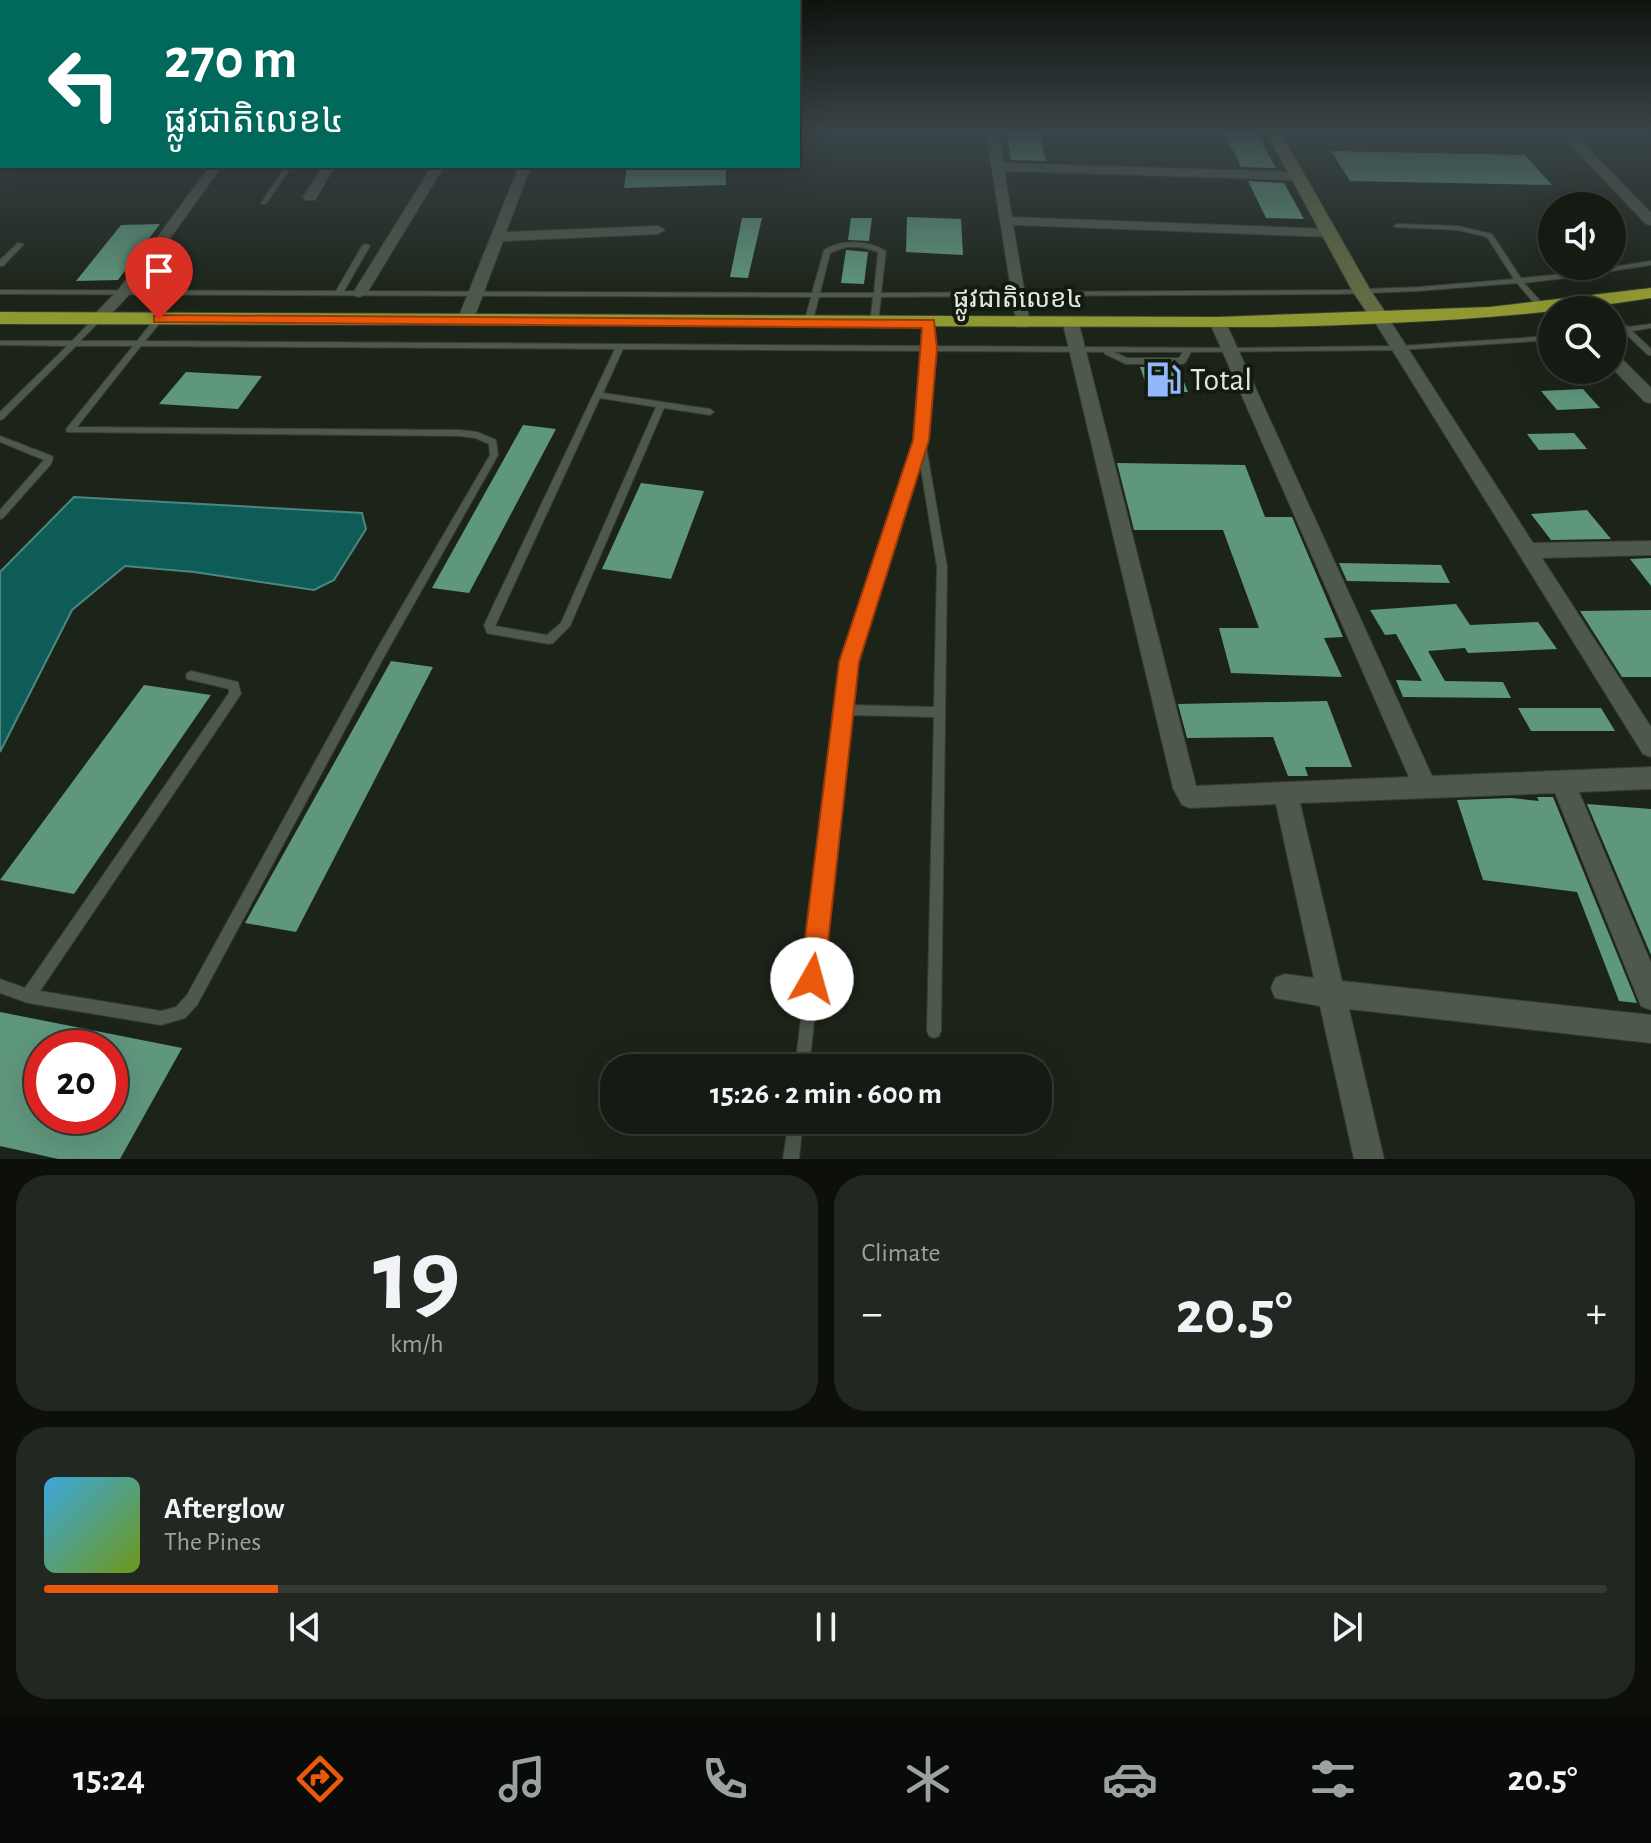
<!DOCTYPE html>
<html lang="en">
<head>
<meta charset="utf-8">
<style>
  body { margin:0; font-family:"Alegreya Sans","Noto Sans Khmer",sans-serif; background:#222821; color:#f1f3f6; height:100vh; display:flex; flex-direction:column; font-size:30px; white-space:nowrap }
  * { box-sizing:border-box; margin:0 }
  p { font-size:26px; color:#9da1a0 }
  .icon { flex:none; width:44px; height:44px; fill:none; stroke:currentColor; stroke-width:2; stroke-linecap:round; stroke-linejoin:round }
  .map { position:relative; height:1159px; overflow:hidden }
  .details { display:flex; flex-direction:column; gap:16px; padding:16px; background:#0c0f0a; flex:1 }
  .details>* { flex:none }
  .banner { position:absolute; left:0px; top:0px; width:800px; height:168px; box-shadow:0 8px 32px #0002,0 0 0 2px #343933; background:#00695c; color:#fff; overflow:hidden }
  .fabs { position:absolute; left:1538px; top:192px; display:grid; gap:16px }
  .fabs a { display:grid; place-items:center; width:88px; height:88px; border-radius:50%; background:#151b13; box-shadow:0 8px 32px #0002,0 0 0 2px #343933; font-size:40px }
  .speed { position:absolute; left:24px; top:1030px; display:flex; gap:16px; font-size:40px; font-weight:700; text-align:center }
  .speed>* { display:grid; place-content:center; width:104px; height:104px; border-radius:50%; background:#151b13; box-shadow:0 8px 32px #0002,0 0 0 2px #343933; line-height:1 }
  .speed .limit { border:12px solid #d22; background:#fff; color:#111 }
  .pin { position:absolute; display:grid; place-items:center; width:68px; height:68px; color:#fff; margin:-82px -34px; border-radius:50% 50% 50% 0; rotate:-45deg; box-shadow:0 0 8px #0007 }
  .pin .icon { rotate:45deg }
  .me { position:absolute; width:88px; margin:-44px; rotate:7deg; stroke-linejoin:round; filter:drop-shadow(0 0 6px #0008) }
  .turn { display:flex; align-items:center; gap:28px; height:168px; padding:0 32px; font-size:36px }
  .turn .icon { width:104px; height:104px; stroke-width:2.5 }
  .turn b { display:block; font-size:56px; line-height:68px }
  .big { font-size:60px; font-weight:700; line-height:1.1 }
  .details .tile { flex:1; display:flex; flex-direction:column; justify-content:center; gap:12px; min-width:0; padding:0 28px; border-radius:32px; background:#222821 }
  .details .dial { align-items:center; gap:0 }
  .dial b { font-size:104px; line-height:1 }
  .song { display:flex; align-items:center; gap:24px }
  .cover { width:96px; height:96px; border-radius:12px; background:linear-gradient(135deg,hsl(200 70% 55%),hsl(80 70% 35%)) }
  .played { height:8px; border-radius:4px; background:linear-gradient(90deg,#ea580c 15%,#343933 15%) }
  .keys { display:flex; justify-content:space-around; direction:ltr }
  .heat { display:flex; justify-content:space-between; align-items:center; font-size:44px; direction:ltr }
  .details .tiles { flex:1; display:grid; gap:16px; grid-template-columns:1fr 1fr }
  .tile:last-child { grid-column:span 2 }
  .trip { position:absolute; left:600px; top:1054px; width:452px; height:80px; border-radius:32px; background:#151b13; box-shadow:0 8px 32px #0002,0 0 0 2px #343933; font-weight:700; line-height:80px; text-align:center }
  .tab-bar { display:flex; height:128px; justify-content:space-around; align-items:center; background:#080b08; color:#9da1a0 }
  .tab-bar .icon { width:56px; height:56px }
  .tab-bar .active { color:#ea580c }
  .tab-bar b { font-size:36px; color:#f1f3f6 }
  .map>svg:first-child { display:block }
</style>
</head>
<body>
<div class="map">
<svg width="1651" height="1159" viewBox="0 0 1651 1159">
  <rect width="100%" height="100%" fill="#1c2419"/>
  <!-- water -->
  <path fill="#0d5c57" stroke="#4d8680" stroke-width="2" d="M74,497L362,513L366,529L334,580L314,590L194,572L125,566L72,610L0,752V572Z"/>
  <!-- building -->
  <path fill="#5f977d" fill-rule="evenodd" d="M1006,132H1039L1046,161L1011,160Z
    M1224,132L1257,133L1276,168L1241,167Z
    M1331,151L1525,155L1552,185L1350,181Z
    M627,166H726V185L624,188Z
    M1248,181L1284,183L1304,219L1266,218Z
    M907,217L961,219L963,255L906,252Z
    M742,218H762L748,278L730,277Z
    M851,218H872L869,241L848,240Z
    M160,224L118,280L76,281L121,225Z
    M846,250L868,252L864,284L841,283Z
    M1140,367H1178L1188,392L1149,393Z
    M186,372L262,376L238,409L159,404Z
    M1583,389L1600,408L1557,410L1541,391Z
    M523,425L556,429L469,593L432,588Z
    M1574,433L1587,449L1539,450L1527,434Z
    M1117,463L1245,465L1265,517H1292L1343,637L1324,638L1342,677L1231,673L1219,628H1259L1223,530H1134Z
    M641,483L704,491L671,579L602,569Z
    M1587,510L1611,539L1551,540L1531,514Z
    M1651,558V586L1630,559Z
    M1339,563L1441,565L1450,583L1347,581Z
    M1456,604L1470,625L1538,622L1557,649L1468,653L1465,648L1428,651L1445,681L1503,682L1511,698L1403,697L1396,680L1422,681L1396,634L1385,635L1370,610Z
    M1651,610V677H1622L1580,611Z
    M391,661L433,667L296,932L245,923Z
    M144,685L211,695L74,894L0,880Z
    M1327,701L1352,767H1305L1308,776H1288L1273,737L1187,738L1178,704Z
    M1518,708H1601L1615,731H1531Z
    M1537,797H1553L1637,1003L1619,1001L1577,892L1483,880L1457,800L1511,798L1539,801Z
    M1587,804L1651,809V955Z
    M0,1012L182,1048L120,1159H58L0,1146ZM42,1048H110V1116H42Z"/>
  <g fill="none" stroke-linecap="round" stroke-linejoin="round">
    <defs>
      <path id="lane" d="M286,166H292L266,204H262L261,203Z
        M1397,224L1458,226L1492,234L1521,278L1574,273L1651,261V265L1574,277L1524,283L1546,307L1542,309H1539L1517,283L1419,291L1341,294L881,297L878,323L874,325L870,323L873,297H819L812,323L808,325L804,323L811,297L0,294V290L336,291L362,246L366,244L370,246L344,291L812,293L824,250C842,239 868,240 886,251L881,293L1341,290L1419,287L1514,279L1487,237L1458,230L1395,227L1394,226ZM846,247H861L878,252L874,293H820L830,253Z
        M18,243L24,244L3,266H0V260Z
        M1612,315L1628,327L1651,324V328L1632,331L1651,349V355H1648L1624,332L1612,334V330L1620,328L1612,321Z
        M95,317H101L102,319L80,341H137L156,317H159L163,319L145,341L926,346L925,323L929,321L933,323L934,346L1231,348L1399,346L1552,336V340L1399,350L1191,352L1185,363L1182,364H1126L1105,354L1104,352L934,351L925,440L947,567L941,1031L939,1036L934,1038L929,1036L927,1031L934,717L848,715L809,1068H795L844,662L917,439L926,351L623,349L603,393L710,409L714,412L710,415L664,408L570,626L553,643L549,644L491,634L487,633L484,625L615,349L141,346L77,427L460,430L477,432L496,440L498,455L385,655L197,1005L185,1018L161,1025L28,1003L0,993V979L25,988L229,693V689L187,679L186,676L187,673L191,671L238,682L241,694L40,991L161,1011L176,1007L187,995L377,649L490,455L489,444L475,438L460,436L67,432L66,430L67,428L133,346H76L3,419L0,420V412L67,346L0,345V341H72ZM1114,352H1183L1179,358H1127ZM600,398L656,407L561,623L547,635L495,626ZM919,457L937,567L934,707L850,705L854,662Z
        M0,436L52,456L53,458L51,464L3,518L0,519V510L44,460L0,442Z
        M789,1120H803L799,1159H783Z"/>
      <path id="street" d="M986,132H998L1003,163L1298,172L1304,176L1298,180L1004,171L1012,217L1330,229L1337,233L1330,237L1013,225L1030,324L1027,327H1017Z
        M1559,132H1572L1651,213V225L1646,224Z
        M210,166H222L129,295L103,322H93V316L119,289Z
        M323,166H335L315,200H305L303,197Z
        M432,166H444L367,293L360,297L355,296L353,293Z
        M519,166H531L506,232L658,226L665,230L658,234L503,241L473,321L470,324H460L457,321Z
        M1381,314L1389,319L1533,543L1651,541V555L1542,558L1651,727V757L1643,754L1373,319Z
        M1218,318L1226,323L1432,776L1651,767V789L1579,792L1651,963V1010L1641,1006L1555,793L1300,803L1342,981L1651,1015V1043L1349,1009L1384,1159H1354L1320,1006L1275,998L1271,988L1275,978L1285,974L1314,978L1276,804L1190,808L1182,805L1173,788L1063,324L1071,319L1079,324L1196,786L1409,777L1210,323Z
        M1612,354L1618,355L1651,388V403L1645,402L1612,368Z"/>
      <path id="secondary" d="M1266,132H1280L1371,291L1390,319L1388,323H1374L1353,292Z"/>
      <path id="highway" d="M1651,288V298C1526,318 1401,324 1272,327L0,324V312L1218,317L1490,307Z"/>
    </defs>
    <!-- lane casing -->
    <use href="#lane" stroke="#363d35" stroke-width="2"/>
    <!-- street casing -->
    <use href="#street" stroke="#363d35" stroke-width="2"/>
    <!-- secondary casing -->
    <use href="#secondary" stroke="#363d35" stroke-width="2"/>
    <!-- highway casing -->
    <use href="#highway" stroke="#363d35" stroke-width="2"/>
    <!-- lane -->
    <use href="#lane" fill="#4e584b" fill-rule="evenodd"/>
    <!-- street -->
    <use href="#street" fill="#4e584b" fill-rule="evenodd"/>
    <!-- secondary -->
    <use href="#secondary" fill="#626b44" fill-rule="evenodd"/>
    <!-- highway -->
    <use href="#highway" fill="#909832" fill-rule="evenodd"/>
  </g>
  <!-- sky -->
  <linearGradient id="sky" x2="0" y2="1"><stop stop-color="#0f140e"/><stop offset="0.45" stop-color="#3a4549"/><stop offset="1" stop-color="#3a4549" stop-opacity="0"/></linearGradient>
  <rect width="1651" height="294" fill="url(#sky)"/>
  <!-- route -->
  <path fill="#ea580c" stroke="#983908" stroke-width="2" d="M159,315L934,320L937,349L929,440L859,662L824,979L821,987L812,991L803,987L800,979L839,662L913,440L922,328L154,322V316Z"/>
  <!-- icons -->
  <defs>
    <symbol id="fuel-bare" viewBox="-9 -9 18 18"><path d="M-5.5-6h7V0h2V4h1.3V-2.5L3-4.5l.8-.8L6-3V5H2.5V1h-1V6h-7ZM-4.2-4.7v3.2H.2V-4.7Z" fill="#92b7fd" stroke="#131b10" stroke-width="2.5" paint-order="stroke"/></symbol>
  </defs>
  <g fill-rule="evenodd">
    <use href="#fuel-bare" x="1138" y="354" width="51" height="51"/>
  </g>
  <g text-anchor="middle" stroke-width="8" stroke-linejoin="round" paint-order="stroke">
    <!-- far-street labels -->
    <g font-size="26" fill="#e1e7df" stroke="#131b10">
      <text x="1018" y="307">ផ្លូវជាតិលេខ៤</text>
    </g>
    <!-- poi labels -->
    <g font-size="32" fill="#e1e7df" stroke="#131b10" text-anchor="start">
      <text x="1190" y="390">Total</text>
    </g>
  </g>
</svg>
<div class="fabs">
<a><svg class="icon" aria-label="sound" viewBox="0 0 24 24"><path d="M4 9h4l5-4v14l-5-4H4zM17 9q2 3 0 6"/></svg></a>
<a><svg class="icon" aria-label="search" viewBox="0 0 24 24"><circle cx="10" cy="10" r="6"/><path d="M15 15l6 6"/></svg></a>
</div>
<div class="speed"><div class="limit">20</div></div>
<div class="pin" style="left:159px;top:319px;background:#d93025"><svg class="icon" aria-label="arrive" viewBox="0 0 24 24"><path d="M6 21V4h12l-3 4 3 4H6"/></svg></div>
<svg class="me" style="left:812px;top:979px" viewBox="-20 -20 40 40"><circle r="19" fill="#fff"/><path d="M0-13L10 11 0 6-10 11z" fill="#ea580c"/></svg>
<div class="trip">15:26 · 2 min · 600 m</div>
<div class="banner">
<div class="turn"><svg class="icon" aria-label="left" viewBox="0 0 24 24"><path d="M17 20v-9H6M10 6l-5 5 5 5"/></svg><div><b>270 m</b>ផ្លូវជាតិលេខ៤</div></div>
</div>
</div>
<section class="details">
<div class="tiles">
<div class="tile dial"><b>19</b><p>km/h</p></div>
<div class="tile"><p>Climate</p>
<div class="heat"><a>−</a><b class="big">20.5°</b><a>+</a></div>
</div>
<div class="tile">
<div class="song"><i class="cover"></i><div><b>Afterglow</b><p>The Pines</p></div></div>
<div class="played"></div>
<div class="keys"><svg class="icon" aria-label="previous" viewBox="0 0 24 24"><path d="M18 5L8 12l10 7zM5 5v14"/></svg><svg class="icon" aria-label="pause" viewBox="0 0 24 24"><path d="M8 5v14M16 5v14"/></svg><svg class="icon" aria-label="next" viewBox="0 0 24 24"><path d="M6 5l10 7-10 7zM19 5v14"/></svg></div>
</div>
</div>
</section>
<nav class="tab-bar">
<b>15:24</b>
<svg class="icon active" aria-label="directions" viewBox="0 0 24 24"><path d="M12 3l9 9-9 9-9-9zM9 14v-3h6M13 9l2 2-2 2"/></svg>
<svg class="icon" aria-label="music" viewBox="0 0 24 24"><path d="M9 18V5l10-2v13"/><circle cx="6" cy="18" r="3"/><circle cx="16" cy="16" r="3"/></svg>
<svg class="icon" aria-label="phone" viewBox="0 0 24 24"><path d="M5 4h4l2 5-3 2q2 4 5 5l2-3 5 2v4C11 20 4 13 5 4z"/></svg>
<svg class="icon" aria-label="climate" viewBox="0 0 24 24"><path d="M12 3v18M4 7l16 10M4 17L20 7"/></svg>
<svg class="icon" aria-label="car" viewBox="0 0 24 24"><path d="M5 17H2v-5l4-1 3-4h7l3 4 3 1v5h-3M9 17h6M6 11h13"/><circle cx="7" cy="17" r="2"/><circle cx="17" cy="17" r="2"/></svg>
<svg class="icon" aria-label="filters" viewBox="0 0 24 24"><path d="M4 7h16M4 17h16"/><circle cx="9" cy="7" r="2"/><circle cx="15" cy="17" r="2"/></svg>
<b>20.5°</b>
</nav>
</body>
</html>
